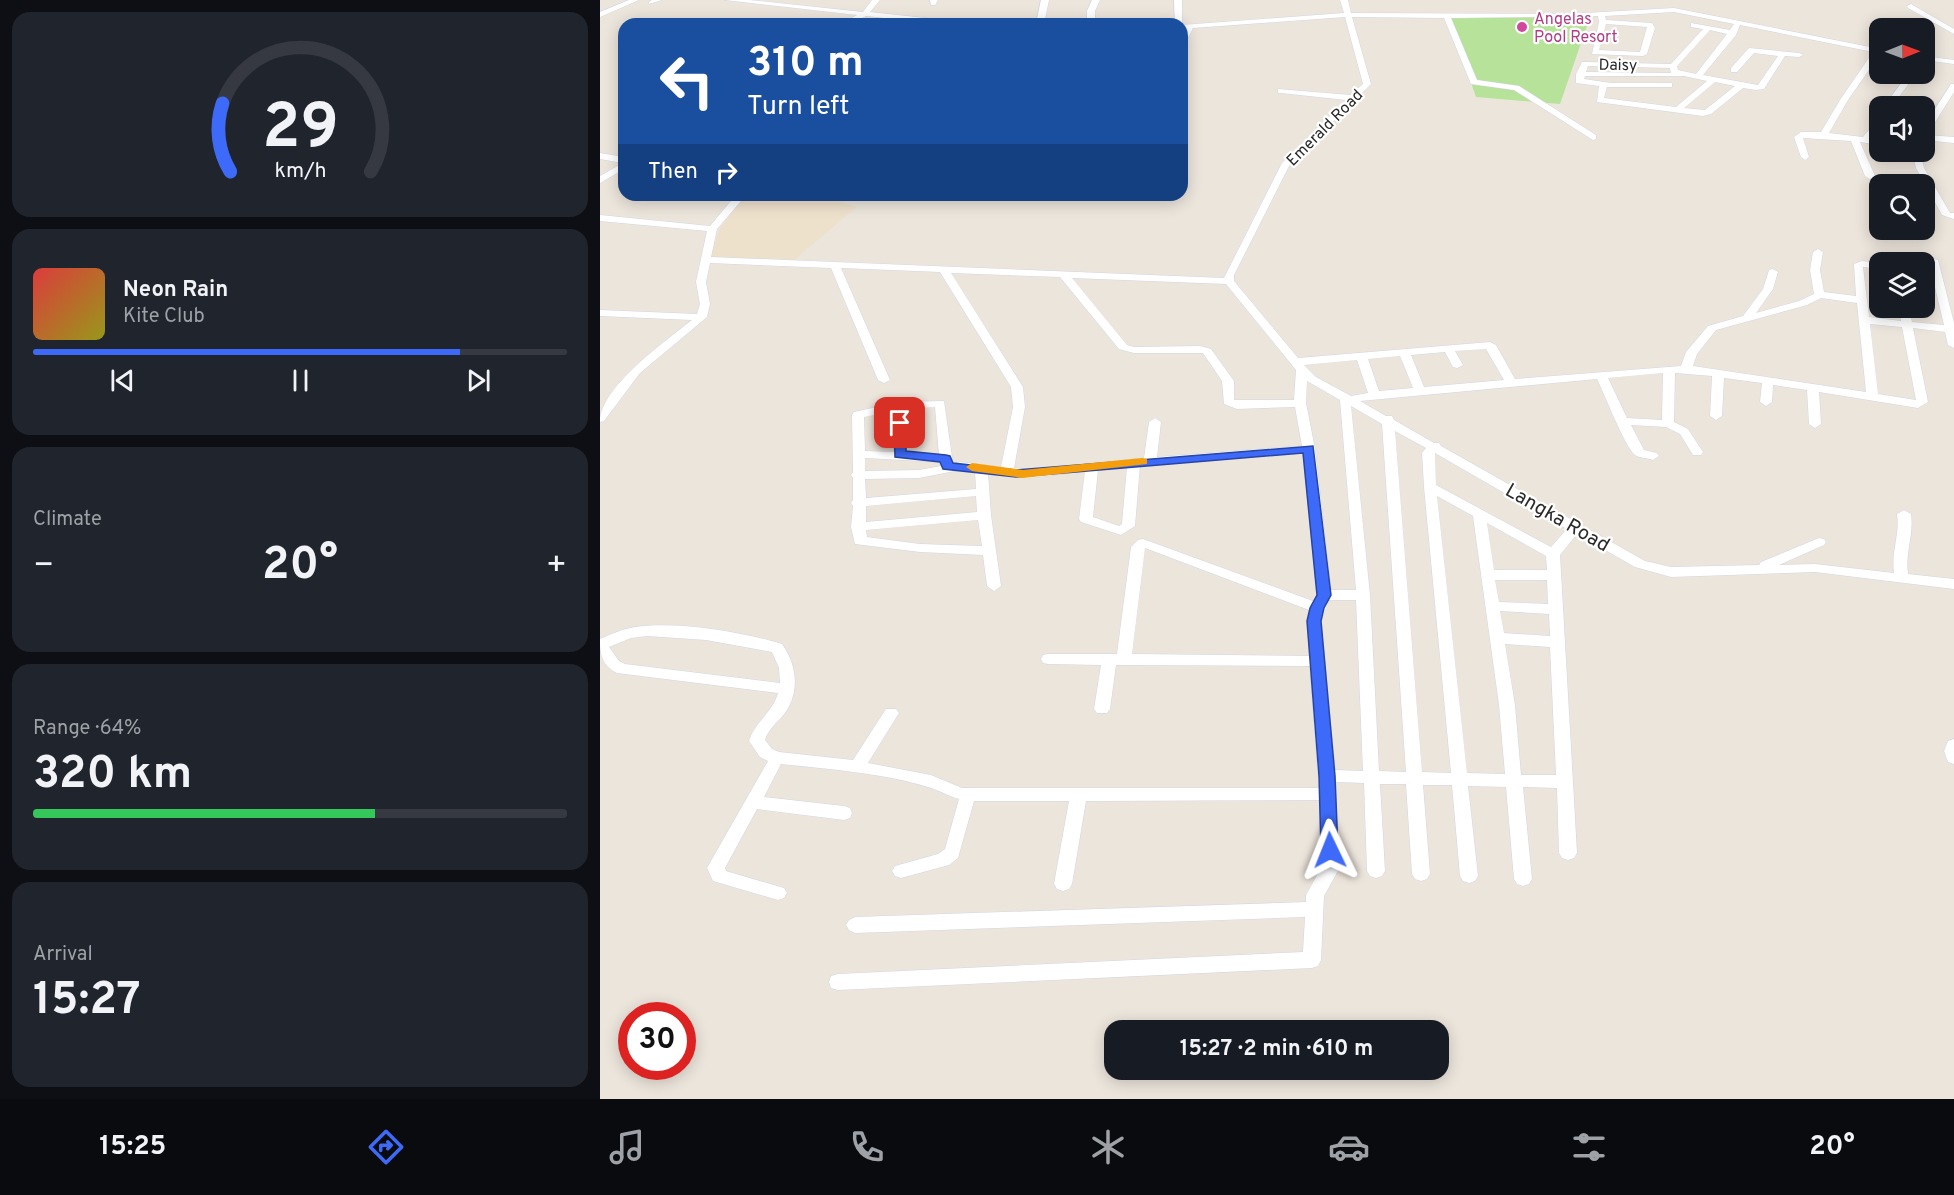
<!DOCTYPE html>
<html lang="en">
<head>
<meta charset="utf-8">
<style>
  body { margin:0; font-family:Overpass,sans-serif; background:#20242c; color:#f1f3f6; height:100vh; display:flex; flex-direction:column; font-size:22px; white-space:nowrap }
  * { box-sizing:border-box; margin:0 }
  p { font-size:20px; color:#9ea1a6 }
  .icon { flex:none; width:33px; height:33px; fill:none; stroke:currentColor; stroke-width:2; stroke-linecap:round; stroke-linejoin:round }
  .map { position:relative; flex:1; overflow:hidden }
  .details { display:flex; flex-direction:column; gap:12px; padding:12px; background:#0d0f14; width:600px }
  .details>* { flex:none }
  .top-card { position:absolute; left:18px; top:18px; width:570px; height:183px; border-radius:18px; box-shadow:0 3px 15px #0003; background:#1a4fa0; color:#fff; overflow:hidden }
  .needle { width:39px; rotate:89deg }
  .controls { position:absolute; left:1269px; top:18px; display:grid; gap:12px }
  .controls a { display:grid; place-items:center; width:66px; height:66px; border-radius:12px; background:#171b24; box-shadow:0 3px 15px #0003; font-size:30px }
  .speed { position:absolute; left:18px; top:1002px; display:flex; gap:12px; font-size:30px; font-weight:700; text-align:center }
  .speed>* { display:grid; place-content:center; width:78px; height:78px; border-radius:50%; background:#171b24; box-shadow:0 3px 15px #0003; line-height:1 }
  .speed .limit { border:9px solid #d22; background:#fff; color:#111 }
  .pin { position:absolute; display:grid; place-items:center; width:51px; height:51px; color:#fff; margin:-26px; border-radius:12px; box-shadow:0 3px 9px #0006 }
  .me { position:absolute; width:66px; margin:-33px; rotate:358deg; stroke-linejoin:round; filter:drop-shadow(0 0 4px #0008) }
  .turn { display:flex; align-items:center; gap:21px; height:126px; padding:0 30px; font-size:27px }
  .turn .icon { width:78px; height:78px; stroke-width:2.5 }
  .turn b { display:block; font-size:42px; line-height:51px }
  .then { display:flex; align-items:center; height:57px; padding:0 30px; background:#0003; gap:12px; font-size:22px }
  .big { font-size:45px; font-weight:700; line-height:1.1 }
  .details .card { flex:1; display:flex; flex-direction:column; justify-content:center; gap:9px; min-width:0; padding:0 21px; border-radius:18px; background:#20242c }
  .details .dial { align-items:center; gap:0 }
  .dial svg { height:156px; overflow:visible; fill:none; stroke:#363941; stroke-width:7; stroke-linecap:round; text-anchor:middle }
  .dial text { fill:#f1f3f6; stroke:none }
  .song { display:flex; align-items:center; gap:18px }
  .cover { width:72px; height:72px; border-radius:9px; background:linear-gradient(135deg,hsl(0 70% 55%),hsl(60 70% 35%)) }
  .played { height:6px; border-radius:3px; background:linear-gradient(90deg,#3d6af9 80%,#363941 80%) }
  .keys { display:flex; justify-content:space-around; direction:ltr }
  .heat { display:flex; justify-content:space-between; align-items:center; font-size:33px; direction:ltr }
  .charge { height:9px; border-radius:4px; background:linear-gradient(90deg,#34c759 64%,#363941 0) }
  .trip { position:absolute; left:504px; top:1020px; width:345px; height:60px; border-radius:18px; background:#171b24; box-shadow:0 3px 15px #0003; font-weight:700; line-height:60px; text-align:center }
  .dock { display:flex; height:96px; justify-content:space-around; align-items:center; background:#090b0e; color:#9ea1a6 }
  .dock .icon { width:42px; height:42px }
  .dock .on { color:#3d6af9 }
  .dock b { font-size:27px; color:#f1f3f6 }
  main { display:flex; flex:1; min-height:0 }
  .map>svg:first-child { display:block }
</style>
</head>
<body>
<main>
<section class="details">
<div class="card dial"><svg viewBox="0 0 100 80">
<path d="M14 69A42 42 0 1 1 86 69"/>
<path d="M14 69A42 42 0 0 1 10 34" stroke="#3d6af9"/>
<text x="50" y="56" font-size="32" font-weight="700">29</text>
<text x="50" y="72" font-size="11">km/h</text>
</svg></div>
<div class="card">
<div class="song"><i class="cover"></i><div><b>Neon Rain</b><p>Kite Club</p></div></div>
<div class="played"></div>
<div class="keys"><svg class="icon" aria-label="previous" viewBox="0 0 24 24"><path d="M18 5L8 12l10 7zM5 5v14"/></svg><svg class="icon" aria-label="pause" viewBox="0 0 24 24"><path d="M8 5v14M16 5v14"/></svg><svg class="icon" aria-label="next" viewBox="0 0 24 24"><path d="M6 5l10 7-10 7zM19 5v14"/></svg></div>
</div>
<div class="card"><p>Climate</p>
<div class="heat"><a>−</a><b class="big">20°</b><a>+</a></div>
</div>
<div class="card"><p>Range · 64%</p><b class="big">320 km</b><div class="charge"></div></div>
<div class="card"><p>Arrival</p><b class="big">15:27</b></div>
</section>
<div class="map">
<svg width="1354" height="1099" viewBox="0 0 1354 1099">
  <rect width="100%" height="100%" fill="#ece5dc"/>
  <!-- education -->
  <path fill="#eee1cc" d="M235,200L257,207L193,261L110,257L120,228L141,201Z"/>
  <!-- green -->
  <path fill="#b6e399" d="M990,17L960,104L876,97L848,18Z"/>
  <g fill="none" stroke-linecap="round" stroke-linejoin="round">
    <defs>
      <path id="minor" d="M29,0H39L0,17V12Z
        M52,0H62L49,4V2Z
        M125,0H149L263,12L272,0H280L270,12L361,22L365,24H340L266,16L251,24H241L257,15Z
        M330,0H338L335,5H331Z
        M441,0H449L444,24H436Z
        M492,0H500L495,11V24H487V11Z
        M574,0H582V25L744,13L740,0H748L751,13L967,14L1074,8L1280,49V54L1248,100L1229,133L1263,137L1280,117V126L1271,138L1280,139V145L1260,142L1275,176L1270,179L1265,176L1251,141L1203,138L1209,157L1205,160L1201,157L1194,137L1201,132H1221L1240,100L1273,52L1140,25L1136,35L1103,75L1158,85L1178,56L1154,53L1137,72H1131V68L1149,48L1199,53L1203,55L1199,57L1185,56L1164,89L1156,90L1143,88L1111,114L1103,116L997,102L999,86L976,83V74L982,62H985L1071,64L1103,29L1091,27V23L1130,30L1134,24L1074,12L1005,16L1006,20L1052,23L1055,28L1047,54L1043,56L992,54L999,22L998,16L851,18L877,80L919,86L996,135V139L993,140L914,90L871,84L844,18L752,17L771,84L690,164L634,275V281L698,358L890,342L896,345L915,379L1081,366L1086,352L1108,326L1143,316L1163,289L1169,270L1173,269L1178,272L1173,289L1156,313L1199,301L1214,294L1210,270L1213,252L1218,249L1223,252L1220,270L1224,292L1256,296L1254,264L1262,261L1280,263V269L1263,267L1269,317L1301,321L1299,308H1309L1312,322L1344,325L1329,262L1334,259L1338,260L1354,323V348L1348,345L1345,332L1313,328L1328,402L1318,408L1219,392L1221,424L1215,428L1209,424L1207,390L1173,385L1172,402L1166,406L1160,402L1162,383L1124,378L1122,416L1116,420L1110,416L1112,376L1075,373L1074,422L1088,429L1103,452L1101,455H1093L1080,434L1066,427L1031,425L1044,450L1057,453L1059,456L1053,460C1048,458 1039,458 1035,455C1025,447 1004,393 997,379L760,401L786,416H792L794,420L834,443H839L841,446L1045,561L1071,567L1159,565L1161,562L1219,538L1224,539L1226,542L1224,545L1179,565L1215,564L1294,573C1291,551 1300,535 1297,514L1304,510L1311,514C1314,535 1305,552 1308,574L1354,579V589L1215,572L1071,577L1035,567L977,534L960,555L977,853L974,858L968,860L962,858L959,853L957,788L923,787L932,879L929,884L923,886L917,884L914,879L906,787L868,786L878,876L875,881L869,883L863,881L860,876L852,785H823L830,874L827,879L821,881L815,879L812,874L806,784H780L785,871L782,876L776,878L770,876L767,871L764,783L735,782L739,869L724,896L721,960L718,966L712,968L238,990L231,988L229,982L231,976L238,974L703,952L705,917L255,933L249,930L246,925L249,920L255,917L706,902V895L721,868L720,800L486,801L472,884L469,889L463,891L457,889L454,884L469,801H374L358,858L349,865L301,878L295,876L292,871L295,866L338,854L345,849L359,799C348,796 339,790 328,787C283,773 228,769 181,764L164,797L244,806L250,808L252,813L250,818L244,820L157,809L125,868L126,871L184,888L187,893L184,898L178,900L113,881L107,868L168,761L160,757L149,741C155,722 173,712 178,693L17,673C2,665 0,655 0,639C11,634 23,629 35,627C77,621 142,632 182,644C197,665 200,691 185,713C178,722 168,729 165,740L172,749L179,752L253,760L286,709H296L299,713L268,763L331,775L362,788H719L710,666L516,665L510,709L507,713H497L494,709L501,665L448,664L443,663L441,659L443,655L448,654H517L531,547L538,540L543,539L713,601L717,595L703,453L540,465L535,526L521,535L481,522L479,519L485,471L430,478L388,473L391,515L401,586L394,591L387,586L383,555L320,552L255,544L251,527L253,506L251,503L253,500V478L251,475L253,472L252,415L254,412L300,402L344,401L353,464L360,462L401,467L413,407L411,387L340,272L241,268L290,380L284,383L278,380L231,268L110,263L106,282L110,304L107,317L40,373L4,421L0,422C0,387 66,341 92,320L0,316V310L97,314L100,304L96,282L107,231L0,221V215L110,226L136,195H146L117,229L111,257L624,278L682,163L746,100L681,93H678V89L751,95L763,84L745,17L593,28L586,42L582,44V35L585,29H582V24H575ZM1006,24L1047,27L1040,52L999,50ZM1110,30L1127,34L1096,74L1078,70L1077,66ZM988,66L1070,68L1071,73L986,72ZM985,76H1084L1107,81L1076,107L1004,98L1007,87H1072V83H1011L984,79ZM1115,82L1135,86L1105,110L1084,108ZM351,273L460,277L519,349L534,353H603L622,381L624,404L637,409L695,407L702,446L557,457L561,422L555,418L549,422L544,458L430,470L414,468L425,407L423,387ZM472,278L626,284L696,370L694,400H634V381L611,349L600,346L534,347L527,345ZM1221,298L1257,303L1266,392L1093,366L1097,354L1116,330L1207,305ZM1270,324L1302,327L1316,400L1278,394ZM886,349L904,380L824,387L811,355L845,352L853,367L857,368L863,365L855,351ZM800,356L813,388L779,391L768,359ZM757,360L768,393L751,396L716,377L704,365ZM1063,373L1062,420L1027,418L1008,378ZM707,381L740,400L756,590H731L715,449L706,403ZM751,406L782,424L806,772L779,771L770,595ZM335,407L339,455L306,453V409ZM294,411V452L265,451L264,417ZM795,431L826,448L822,453L824,487L851,773L822,772ZM835,453L967,529L951,547L836,485ZM265,458L340,462L341,466L319,470L265,471ZM527,467L522,524L519,526L493,517L498,470ZM360,470L375,471L376,489L266,498L265,479L319,478ZM376,496L377,512L266,522V506ZM837,496L873,516L899,705L905,774L867,773ZM378,520L382,546L320,544L267,537L266,530ZM887,523L946,556L947,570H894ZM545,548L709,610L707,621L710,656L532,654ZM895,580H947L948,604L899,602ZM729,600H756L763,771L735,770L721,621ZM900,611L949,614L950,636L904,633ZM47,636L106,640L172,652L179,668L180,683L25,664L19,661L9,647L31,638ZM905,644L950,647L956,775H921L915,705Z
        M1311,4L1354,29V34L1308,8L1307,6Z
        M1324,56L1354,60V64L1324,60Z
        M1308,74H1316L1292,106H1284Z
        M1351,84H1354V92L1327,135L1354,137V143L1324,140V126Z
        M1312,152H1320L1324,168L1350,213H1354V219L1342,215L1316,168Z
        M0,153L24,157V169L0,183V176L23,163L0,159Z
        M1354,739V764L1348,762L1344,751L1348,741Z"/>
    </defs>
    <!-- minor casing -->
    <use href="#minor" stroke="#d2d6e3" stroke-width="1"/>
    <!-- minor -->
    <use href="#minor" fill="#fff" fill-rule="evenodd"/>
  </g>
  <!-- route -->
  <path fill="#3d6af9" stroke="#2845a2" stroke-width="1.5" d="M300,419L306,423V451L346,455L350,456L353,463L416,470L713,446L731,595L724,608L721,621L735,776L738,850L736,855H724L721,850L719,776L707,621L710,608L717,595L703,453L416,477L343,469L340,462L295,457L294,423Z"/>
  <!-- slow -->
  <path fill="#f59e0b" d="M542,458L547,459V464L423,478L372,471L366,467L372,463L423,470Z"/>
  <!-- markers -->
  <circle fill="#d1479c" stroke="#fff" stroke-width="2" cx="922" cy="27" r="6"/>
  <g text-anchor="middle" stroke-width="4.5" stroke-linejoin="round" paint-order="stroke">
    <!-- far-hotel labels -->
    <g font-size="16" fill="#b23c85" stroke="#fff" text-anchor="start">
      <text x="934" y="24">Angelas<tspan x="934" dy="18">Pool Resort</tspan></text>
    </g>
    <!-- far-street labels -->
    <g font-size="16" fill="#2a2a2a" stroke="#fff">
      <text transform="translate(1018 64) rotate(1)" y="6">Daisy</text>
      <text transform="translate(724 127) rotate(-45)" y="6">Emerald Road</text>
    </g>
    <!-- street labels -->
    <g font-size="20" fill="#2a2a2a" stroke="#fff">
      <text transform="translate(958 517) rotate(30)" y="7">Langka Road</text>
    </g>
  </g>
</svg>
<div class="controls">
<a><svg class="needle" viewBox="-14 -14 28 28"><path d="M0-13l5 13h-10z" fill="#e53935"/><path d="M0 13l5-13h-10z" fill="#9ea1a6"/></svg></a>
<a><svg class="icon" aria-label="sound" viewBox="0 0 24 24"><path d="M4 9h4l5-4v14l-5-4H4zM17 9q2 3 0 6"/></svg></a>
<a><svg class="icon" aria-label="search" viewBox="0 0 24 24"><circle cx="10" cy="10" r="6"/><path d="M15 15l6 6"/></svg></a>
<a><svg class="icon" aria-label="layers" viewBox="0 0 24 24"><path d="M12 4l9 5-9 5-9-5zM3 14l9 5 9-5"/></svg></a>
</div>
<div class="speed"><div class="limit">30</div></div>
<div class="pin" style="left:300px;top:423px;background:#d93025"><svg class="icon" aria-label="arrive" viewBox="0 0 24 24"><path d="M6 21V4h12l-3 4 3 4H6"/></svg></div>
<svg class="me" style="left:730px;top:850px" viewBox="-20 -20 40 40"><path d="M0-17L14 15 0 8-14 15z" fill="#3d6af9" stroke="#fff" stroke-width="4"/></svg>
<div class="trip">15:27 · 2 min · 610 m</div>
<div class="top-card">
<div class="turn"><svg class="icon" aria-label="left" viewBox="0 0 24 24"><path d="M17 20v-9H6M10 6l-5 5 5 5"/></svg><div><b>310 m</b>Turn left</div></div>
<div class="then">Then<svg class="icon" aria-label="right" viewBox="0 0 24 24"><path d="M7 20v-9h11M14 6l5 5-5 5"/></svg></div>
</div>
</div>
</main>
<nav class="dock">
<b>15:25</b>
<svg class="icon on" aria-label="directions" viewBox="0 0 24 24"><path d="M12 3l9 9-9 9-9-9zM9 14v-3h6M13 9l2 2-2 2"/></svg>
<svg class="icon" aria-label="music" viewBox="0 0 24 24"><path d="M9 18V5l10-2v13"/><circle cx="6" cy="18" r="3"/><circle cx="16" cy="16" r="3"/></svg>
<svg class="icon" aria-label="phone" viewBox="0 0 24 24"><path d="M5 4h4l2 5-3 2q2 4 5 5l2-3 5 2v4C11 20 4 13 5 4z"/></svg>
<svg class="icon" aria-label="climate" viewBox="0 0 24 24"><path d="M12 3v18M4 7l16 10M4 17L20 7"/></svg>
<svg class="icon" aria-label="car" viewBox="0 0 24 24"><path d="M5 17H2v-5l4-1 3-4h7l3 4 3 1v5h-3M9 17h6M6 11h13"/><circle cx="7" cy="17" r="2"/><circle cx="17" cy="17" r="2"/></svg>
<svg class="icon" aria-label="filters" viewBox="0 0 24 24"><path d="M4 7h16M4 17h16"/><circle cx="9" cy="7" r="2"/><circle cx="15" cy="17" r="2"/></svg>
<b>20°</b>
</nav>
</body>
</html>
